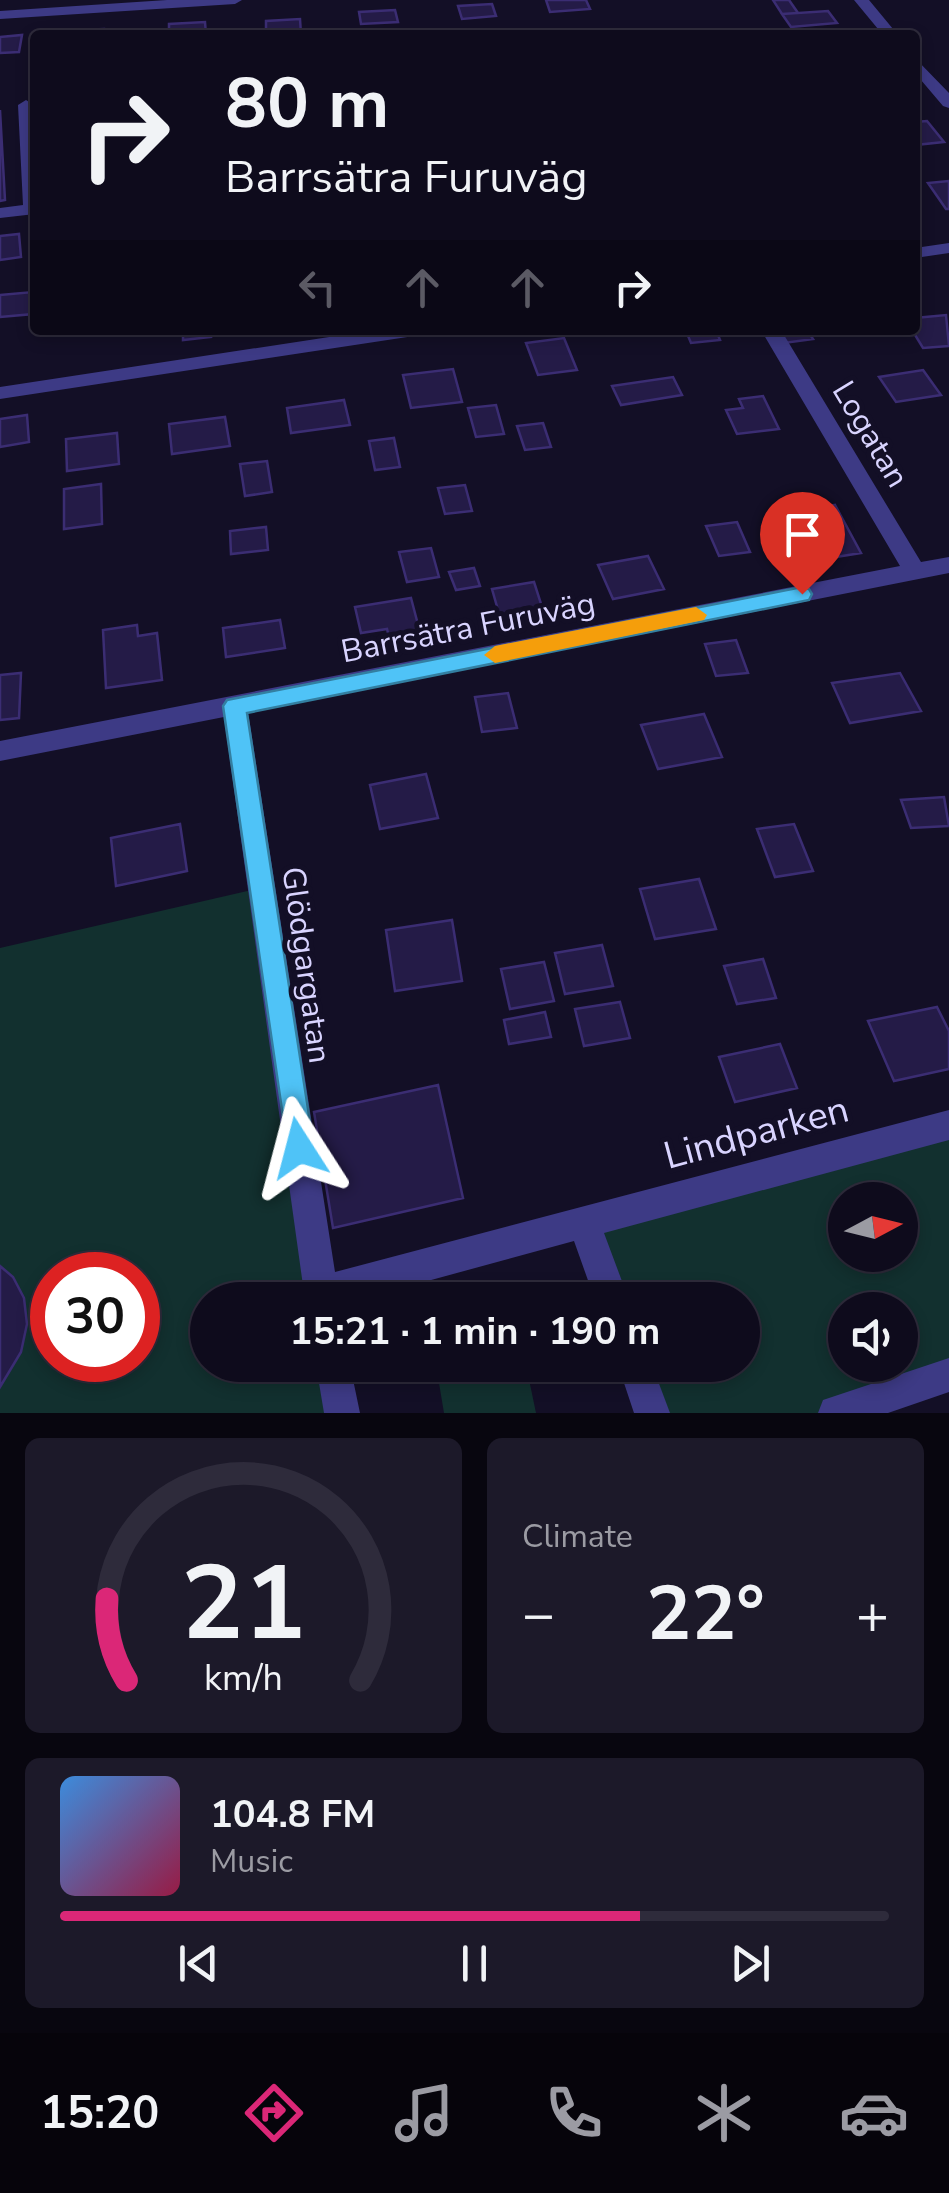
<!DOCTYPE html>
<html lang="en">
<head>
<meta charset="utf-8">
<style>
  body { margin:0; font-family:"Nunito Sans",sans-serif; background:#1c1929; color:#f1f3f6; height:100vh; display:flex; flex-direction:column; font-size:38px; white-space:nowrap }
  * { box-sizing:border-box; margin:0 }
  p { font-size:32px; color:#9b9ba3 }
  .icon { flex:none; width:55px; height:55px; fill:none; stroke:currentColor; stroke-width:2; stroke-linecap:round; stroke-linejoin:round }
  .map { position:relative; height:1413px; overflow:hidden }
  .sheet { display:flex; flex-direction:column; gap:25px; padding:25px; background:#08060f; flex:1 }
  .sheet>* { flex:none }
  .banner { position:absolute; left:30px; top:30px; width:890px; height:305px; border-radius:10px; box-shadow:0 5px 15px #0003,0 0 0 2px #2e2b3b; background:#0e0b1c; color:#f1f3f6; overflow:hidden }
  .needle { width:65px; rotate:83deg }
  .fabs { position:absolute; left:828px; top:1182px; display:grid; gap:20px }
  .fabs a { display:grid; place-items:center; width:90px; height:90px; border-radius:50%; background:#0e0b1c; box-shadow:0 5px 15px #0003,0 0 0 2px #2e2b3b; font-size:50px }
  .speed { position:absolute; left:30px; top:1252px; display:flex; gap:20px; font-size:50px; font-weight:700; text-align:center }
  .speed>* { display:grid; place-content:center; width:130px; height:130px; border-radius:50%; background:#0e0b1c; box-shadow:0 5px 15px #0003,0 0 0 2px #2e2b3b; line-height:1 }
  .speed .limit { border:15px solid #d22; background:#fff; color:#111 }
  .pin { position:absolute; display:grid; place-items:center; width:85px; height:85px; color:#fff; margin:-102px -42px; border-radius:50% 50% 50% 0; rotate:-45deg; box-shadow:0 0 10px #0007 }
  .pin .icon { rotate:45deg }
  .me { position:absolute; width:110px; margin:-55px; rotate:351deg; stroke-linejoin:round; filter:drop-shadow(0 0 8px #0008) }
  .turn { display:flex; align-items:center; gap:35px; height:210px; padding:0 30px; font-size:45px }
  .turn .icon { width:130px; height:130px; stroke-width:2.5 }
  .turn b { display:block; font-size:70px; line-height:85px }
  .lanes { display:flex; align-items:center; height:95px; padding:0 30px; background:#0003; justify-content:center; gap:50px; direction:ltr }
  .lanes .off { opacity:.35 }
  .big { font-size:75px; font-weight:700; line-height:1.1 }
  .sheet .tile { flex:1; display:flex; flex-direction:column; justify-content:center; gap:15px; min-width:0; padding:0 35px; border-radius:15px; background:#1c1929 }
  .sheet .dial { align-items:center; gap:0 }
  .dial svg { height:260px; overflow:visible; fill:none; stroke:#2e2b3b; stroke-width:7; stroke-linecap:round; text-anchor:middle }
  .dial text { fill:#f1f3f6; stroke:none }
  .song { display:flex; align-items:center; gap:30px }
  .cover { width:120px; height:120px; border-radius:15px; background:linear-gradient(135deg,hsl(210 70% 55%),hsl(340 70% 35%)) }
  .played { height:10px; border-radius:5px; background:linear-gradient(90deg,#db2777 70%,#2e2b3b 70%) }
  .keys { display:flex; justify-content:space-around; direction:ltr }
  .heat { display:flex; justify-content:space-between; align-items:center; font-size:55px; direction:ltr }
  .sheet .tiles { flex:1; display:grid; gap:25px; grid-template-columns:1fr 1fr }
  .tile:last-child { grid-column:span 2 }
  .trip { position:absolute; left:190px; top:1282px; width:570px; height:100px; border-radius:50px; background:#0e0b1c; box-shadow:0 5px 15px #0003,0 0 0 2px #2e2b3b; font-weight:700; line-height:100px; text-align:center }
  .dock { display:flex; height:160px; justify-content:space-around; align-items:center; background:#06040b; color:#9b9ba3 }
  .dock .icon { width:70px; height:70px }
  .dock .selected { color:#db2777 }
  .dock b { font-size:45px; color:#f1f3f6 }
  .map>svg:first-child { display:block }
</style>
</head>
<body>
<div class="map">
<svg width="949" height="1413" viewBox="0 0 949 1413">
  <rect width="100%" height="100%" fill="#130f26"/>
  <!-- green -->
  <path fill="#12302f" fill-rule="evenodd" d="M260,888L322,1300H208V1365H333L342,1413H0V948ZM52,1275H138V1360H52Z
    M949,1132V1375L836,1413H652L635,1365H742V1300H612L584,1223ZM845,1200H900V1255H845ZM845,1310H900V1365H845Z
    M436,1365H526L536,1413H444Z"/>
  <!-- building -->
  <path fill="#241b47" stroke="#3b2d73" stroke-width="2.5" d="M546,0H586L590,9L550,12Z
    M773,0H789L798,13L782,14Z
    M492,4L496,16L462,19L458,6Z
    M395,10L398,22L361,24L359,12Z
    M828,11L837,23L791,27L782,14Z
    M300,19L301,34L266,35V21Z
    M205,22L206,35H169V24Z
    M104,29V35H53L54,31Z
    M22,35L19,52L0,53V37Z
    M0,110L5,200L0,201Z
    M927,121L944,142L915,145V122Z
    M949,181V209H946L928,183Z
    M19,234L21,257L0,260V236Z
    M33,292V314L0,317V295Z
    M946,315L949,346L923,348L912,330L915,318Z
    M183,330H210L211,337L183,340Z
    M661,330H716L720,340L691,343L686,331L662,334Z
    M776,330H807L813,339L784,343Z
    M564,338L577,370L538,375L526,343Z
    M453,369L462,402L411,408L403,375Z
    M923,370L941,395L896,402L879,377Z
    M673,377L682,395L621,405L612,386Z
    M763,396L779,429L737,434L726,410L743,408L739,399Z
    M344,400L350,425L291,433L287,408Z
    M496,405L504,434L476,437L468,408Z
    M27,415L29,442L0,447V419Z
    M225,417L230,446L172,454L169,424Z
    M543,423L551,447L525,450L517,426Z
    M117,433L119,464L67,471L66,439Z
    M394,438L400,467L375,470L369,441Z
    M267,461L272,492L245,496L240,464Z
    M101,484L102,524L64,529V489Z
    M465,485L472,511L445,514L438,488Z
    M835,505L861,553L804,562L780,514Z
    M737,522L750,552L719,556L706,526Z
    M266,527L268,550L231,554L230,531Z
    M431,548L439,577L407,582L399,552Z
    M648,556L664,589L613,599L598,565Z
    M474,568L480,586L456,590L449,572Z
    M534,582L543,610L500,617L492,589Z
    M411,598L421,636L390,641L387,629L361,633L355,607Z
    M280,620L285,648L226,657L223,628Z
    M137,625L138,636L157,633L162,680L106,688L103,630Z
    M736,640L748,673L716,676L705,644Z
    M21,673L19,718L0,720V675Z
    M900,673L921,711L850,723L832,683Z
    M508,693L517,728L482,732L475,697Z
    M704,714L722,757L658,769L641,725Z
    M426,774L438,818L380,829L370,785Z
    M944,797L949,826L911,828L901,800Z
    M180,824L187,871L116,886L111,838Z
    M794,824L813,871L775,877L757,829Z
    M699,879L716,929L655,939L640,889Z
    M452,920L462,981L395,991L386,930Z
    M602,945L613,986L565,994L555,953Z
    M763,959L776,998L737,1004L724,966Z
    M544,962L554,1001L510,1009L501,969Z
    M620,1002L630,1038L584,1046L575,1009Z
    M937,1007L949,1031V1069L894,1081L868,1021Z
    M545,1012L551,1037L509,1044L504,1020Z
    M780,1044L797,1088L735,1102L719,1057Z
    M438,1085L463,1198L333,1228L314,1112Z
    M0,1266L13,1277L24,1298L27,1324L21,1352L0,1387Z"/>
  <g fill="none" stroke-linecap="round" stroke-linejoin="round">
    <!-- minor -->
    <path fill="#3d3a85" fill-rule="evenodd" d="M167,0H242L235,4L0,19V11Z
      M854,0H869L898,35H883Z
      M915,58L949,93V108L943,106L915,73Z
      M26,100L34,105L35,214L0,218V208L23,205L18,105Z
      M949,243V253L915,258V248Z
      M375,330H424L414,336L0,399V387Z
      M761,330H781L921,562L949,557V573L248,712L335,1272L949,1110V1140L604,1233L629,1300H595L574,1241L358,1300H305L224,717L0,761V741L900,566Z
      M949,1358V1392L888,1413H818L823,1400Z
      M316,1365H350L360,1413H324Z
      M618,1365H652L670,1413H634Z"/>
  </g>
  <!-- route -->
  <path fill="#4fc3f7" stroke="#337fa1" stroke-width="2.5" d="M802,587L809,589L812,594L809,600L247,713L314,1148L309,1158L299,1163L289,1158L223,706L227,700Z"/>
  <!-- slow -->
  <path fill="#f59e0b" d="M696,607L707,615L704,620L495,663L484,655L495,646Z"/>
  <g text-anchor="middle" stroke-width="10" stroke-linejoin="round" paint-order="stroke">
    <!-- street labels -->
    <g font-size="32" fill="#d9d4ff" stroke="#130f26">
      <text transform="translate(871 434) rotate(59)" y="11">Logatan</text>
      <text transform="translate(468 627) rotate(-11)" y="11">Barrsätra Furuväg</text>
      <text transform="translate(307 965) rotate(82)" y="11">Glödgargatan</text>
    </g>
    <!-- near-street labels -->
    <g font-size="38" fill="#d9d4ff" stroke="#130f26">
      <text transform="translate(756 1132) rotate(-15)" y="13">Lindparken</text>
    </g>
  </g>
</svg>
<div class="fabs">
<a><svg class="needle" viewBox="-14 -14 28 28"><path d="M0-13l5 13h-10z" fill="#e53935"/><path d="M0 13l5-13h-10z" fill="#9b9ba3"/></svg></a>
<a><svg class="icon" aria-label="sound" viewBox="0 0 24 24"><path d="M4 9h4l5-4v14l-5-4H4zM17 9q2 3 0 6"/></svg></a>
</div>
<div class="speed"><div class="limit">30</div></div>
<div class="pin" style="left:802px;top:594px;background:#d93025"><svg class="icon" aria-label="arrive" viewBox="0 0 24 24"><path d="M6 21V4h12l-3 4 3 4H6"/></svg></div>
<svg class="me" style="left:299px;top:1148px" viewBox="-20 -20 40 40"><path d="M0-17L14 15 0 8-14 15z" fill="#4fc3f7" stroke="#fff" stroke-width="4"/></svg>
<div class="trip">15:21 · 1 min · 190 m</div>
<div class="banner">
<div class="turn"><svg class="icon" aria-label="right" viewBox="0 0 24 24"><path d="M7 20v-9h11M14 6l5 5-5 5"/></svg><div><b>80 m</b>Barrsätra Furuväg</div></div>
<div class="lanes"><svg class="icon off" aria-label="left" viewBox="0 0 24 24"><path d="M17 20v-9H6M10 6l-5 5 5 5"/></svg><svg class="icon off" aria-label="ahead" viewBox="0 0 24 24"><path d="M12 20V5M6 11l6-6 6 6"/></svg><svg class="icon off" aria-label="ahead" viewBox="0 0 24 24"><path d="M12 20V5M6 11l6-6 6 6"/></svg><svg class="icon" aria-label="right" viewBox="0 0 24 24"><path d="M7 20v-9h11M14 6l5 5-5 5"/></svg></div>
</div>
</div>
<section class="sheet">
<div class="tiles">
<div class="tile dial"><svg viewBox="0 0 100 80">
<path d="M14 69A42 42 0 1 1 86 69"/>
<path d="M14 69A42 42 0 0 1 8 44" stroke="#db2777"/>
<text x="50" y="56" font-size="32" font-weight="700">21</text>
<text x="50" y="72" font-size="11">km/h</text>
</svg></div>
<div class="tile"><p>Climate</p>
<div class="heat"><a>−</a><b class="big">22°</b><a>+</a></div>
</div>
<div class="tile">
<div class="song"><i class="cover"></i><div><b>104.8 FM</b><p>Music</p></div></div>
<div class="played"></div>
<div class="keys"><svg class="icon" aria-label="previous" viewBox="0 0 24 24"><path d="M18 5L8 12l10 7zM5 5v14"/></svg><svg class="icon" aria-label="pause" viewBox="0 0 24 24"><path d="M8 5v14M16 5v14"/></svg><svg class="icon" aria-label="next" viewBox="0 0 24 24"><path d="M6 5l10 7-10 7zM19 5v14"/></svg></div>
</div>
</div>
</section>
<nav class="dock">
<b>15:20</b>
<svg class="icon selected" aria-label="directions" viewBox="0 0 24 24"><path d="M12 3l9 9-9 9-9-9zM9 14v-3h6M13 9l2 2-2 2"/></svg>
<svg class="icon" aria-label="music" viewBox="0 0 24 24"><path d="M9 18V5l10-2v13"/><circle cx="6" cy="18" r="3"/><circle cx="16" cy="16" r="3"/></svg>
<svg class="icon" aria-label="phone" viewBox="0 0 24 24"><path d="M5 4h4l2 5-3 2q2 4 5 5l2-3 5 2v4C11 20 4 13 5 4z"/></svg>
<svg class="icon" aria-label="climate" viewBox="0 0 24 24"><path d="M12 3v18M4 7l16 10M4 17L20 7"/></svg>
<svg class="icon" aria-label="car" viewBox="0 0 24 24"><path d="M5 17H2v-5l4-1 3-4h7l3 4 3 1v5h-3M9 17h6M6 11h13"/><circle cx="7" cy="17" r="2"/><circle cx="17" cy="17" r="2"/></svg>
</nav>
</body>
</html>
